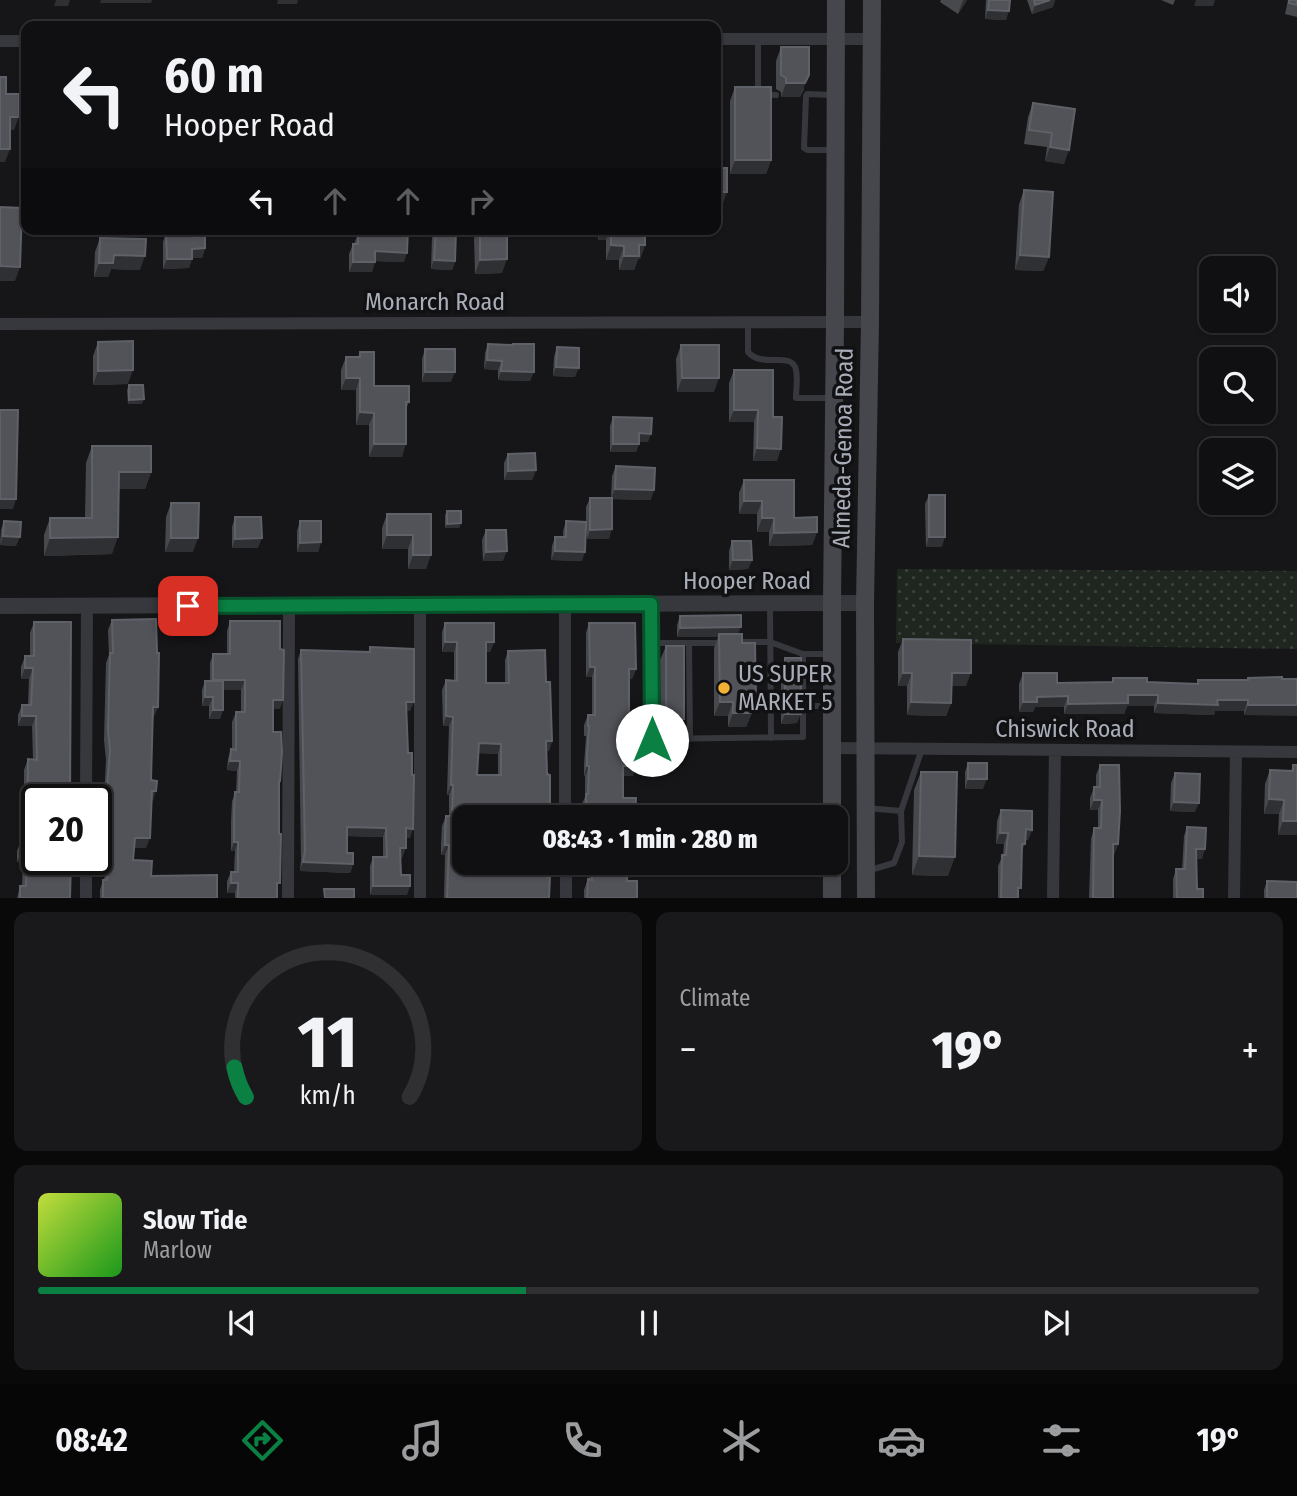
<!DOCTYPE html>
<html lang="en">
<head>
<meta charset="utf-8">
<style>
  body { margin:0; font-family:"Fira Sans Condensed",sans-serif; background:#19191b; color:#f1f3f6; height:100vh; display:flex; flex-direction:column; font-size:26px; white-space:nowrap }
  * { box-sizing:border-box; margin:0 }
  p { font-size:23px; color:#9c9d9f }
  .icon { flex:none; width:38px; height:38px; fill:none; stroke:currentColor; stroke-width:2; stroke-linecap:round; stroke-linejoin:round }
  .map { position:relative; height:898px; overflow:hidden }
  .details { display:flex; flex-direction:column; gap:14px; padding:14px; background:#09090a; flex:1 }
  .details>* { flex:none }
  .guide { position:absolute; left:21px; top:21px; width:700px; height:214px; border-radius:14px; box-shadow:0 2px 5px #0004,0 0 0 2px #303032; background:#101012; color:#f1f3f6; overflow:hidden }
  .tools { position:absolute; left:1199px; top:256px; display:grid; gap:14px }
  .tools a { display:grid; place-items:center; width:77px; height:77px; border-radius:14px; background:#101012; box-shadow:0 2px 5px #0004,0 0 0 2px #303032; font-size:35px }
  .speed { position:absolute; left:21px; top:784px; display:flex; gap:14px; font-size:35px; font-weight:700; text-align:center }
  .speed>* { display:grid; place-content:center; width:91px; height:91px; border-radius:50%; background:#101012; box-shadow:0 2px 5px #0004,0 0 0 2px #303032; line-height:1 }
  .speed .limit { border:4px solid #111; border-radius:10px; background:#fff; color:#111 }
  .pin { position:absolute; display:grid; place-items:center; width:60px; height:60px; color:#fff; margin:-30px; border-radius:14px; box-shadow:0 4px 10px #0006 }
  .me { position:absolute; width:77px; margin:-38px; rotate:0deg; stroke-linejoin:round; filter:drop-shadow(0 0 5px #0008) }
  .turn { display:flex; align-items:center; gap:24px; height:147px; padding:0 28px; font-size:32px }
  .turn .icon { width:91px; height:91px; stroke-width:2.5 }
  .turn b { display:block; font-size:49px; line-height:60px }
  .lanes { display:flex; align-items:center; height:66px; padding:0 28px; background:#0003; justify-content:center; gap:35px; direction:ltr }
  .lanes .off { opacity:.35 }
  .big { font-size:52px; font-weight:800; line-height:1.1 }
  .details .card { flex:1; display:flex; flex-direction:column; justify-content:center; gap:10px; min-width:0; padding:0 24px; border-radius:14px; background:#19191b }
  .details .dial { align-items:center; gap:0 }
  .dial svg { height:182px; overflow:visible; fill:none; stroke:#303032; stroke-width:7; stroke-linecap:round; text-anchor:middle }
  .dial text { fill:#f1f3f6; stroke:none }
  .song { display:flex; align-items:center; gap:21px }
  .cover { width:84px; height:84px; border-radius:10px; background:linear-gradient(135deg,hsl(70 70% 55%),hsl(120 70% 35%)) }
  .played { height:7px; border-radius:4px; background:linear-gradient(90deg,#0b8043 40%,#303032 40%) }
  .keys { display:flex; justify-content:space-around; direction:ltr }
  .heat { display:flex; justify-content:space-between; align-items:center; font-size:38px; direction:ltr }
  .details .tiles { flex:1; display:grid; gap:14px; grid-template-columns:1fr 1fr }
  .card:last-child { grid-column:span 2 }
  .trip { position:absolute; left:452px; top:805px; width:396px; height:70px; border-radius:14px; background:#101012; box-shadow:0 2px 5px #0004,0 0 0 2px #303032; font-weight:800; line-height:70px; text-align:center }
  .tabs { display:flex; height:112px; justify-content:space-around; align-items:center; background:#060607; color:#9c9d9f }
  .tabs .icon { width:49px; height:49px }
  .tabs .active { color:#0b8043 }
  .tabs b { font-size:32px; color:#f1f3f6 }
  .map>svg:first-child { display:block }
</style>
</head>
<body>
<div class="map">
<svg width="1297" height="898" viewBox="0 0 1297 898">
  <defs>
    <pattern id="grass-dots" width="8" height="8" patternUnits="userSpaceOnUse" patternTransform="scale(1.75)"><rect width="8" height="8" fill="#1e261f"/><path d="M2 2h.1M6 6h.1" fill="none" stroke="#3c433d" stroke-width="1.8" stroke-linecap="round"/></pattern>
  </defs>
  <rect width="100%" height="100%" fill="#161618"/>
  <!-- grass -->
  <path fill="url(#grass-dots)" d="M897,569L1297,571V649L896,643Z"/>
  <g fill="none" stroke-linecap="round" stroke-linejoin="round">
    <!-- service -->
    <path stroke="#37383d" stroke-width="6" d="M758,39V94L776,95
      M832,150H808L804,148L806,96L807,94L834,95
      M748,323V352C762,369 792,350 796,370C798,379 796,390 796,398H832
      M770,605L771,738
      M651,606L652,739L803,737V654
      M737,642H770L803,654H829
      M651,643H723
      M689,643L690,739
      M803,706H829
      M866,808L901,811L922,749
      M867,871L894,863L902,842L901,811"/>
    <!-- minor -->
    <path stroke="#37383d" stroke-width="12" d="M716,39H872
      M0,41H26
      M0,324L870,322
      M420,605V898
      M565,605V817
      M833,748L1297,752
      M86,800L87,606
      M86,859V898
      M566,863V898
      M288,898L289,606
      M1053,898L1055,750
      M1234,898L1236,752"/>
    <!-- tertiary -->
    <path stroke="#37383d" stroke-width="16" d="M0,606L865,603"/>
    <!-- secondary -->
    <path stroke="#45474d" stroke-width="18" d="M832,817V603L835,323L836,0
      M832,898V863
      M866,898L865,603L870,322L872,0"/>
  </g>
  <!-- wall -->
  <path fill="#47494d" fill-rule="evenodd" d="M941,0H967L958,14L940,2Z
    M986,0H1010L1006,20L985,19Z
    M1027,0H1055L1053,7L1032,14Z
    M1161,0H1175L1173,5Z
    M1288,0H1297V17L1285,14Z
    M781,47L804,89L800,97H781V92L776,89V61Z
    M735,87L771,160L766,174H730V101Z
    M1033,103L1075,109L1064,164L1045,161L1047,147L1024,144L1028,117Z
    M1024,190L1049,257L1043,271L1015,270L1019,204Z
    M385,229H408L404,262L375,261L372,272H349V254L353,244H354L358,234H385Z
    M435,229H456L455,261L452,270L431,269L432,236Z
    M477,229H507L502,273L475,274L474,238Z
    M598,229H645V245L640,259H638L634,270H619V260H606V240H598Z
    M166,233L193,237L205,248L202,258H192L189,268L163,269V242Z
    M100,238L140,270L111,269L108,277H94L95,252Z
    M98,342L128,384L93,385V356Z
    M488,344L530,381L498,380V370L484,369L485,353Z
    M681,345L714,392H677L676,359Z
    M557,347L575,377L553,376L554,357Z
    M425,349L451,382H422V359Z
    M360,352L374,386L409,402L406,409L402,457H369V425H356V390H341V370L346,357H358Z
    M734,370L773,417L777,461H753L754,422H729V383Z
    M129,385L142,404H128L127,390Z
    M613,417L648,442H639L636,452H610V426Z
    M92,446L151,472L145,489H119L112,554L44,556V535L50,518H85L86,463Z
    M508,454L536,470L532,480H504V463Z
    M616,466L651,500L612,499L609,539H587L586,523L582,561L551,560L552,546L555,537H563V531L566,521L586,522V507L590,498H611L612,476Z
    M744,480L794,518L817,532L812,545L769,546V532H757V514H739V493Z
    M929,495L942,547H926L925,504Z
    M171,503L193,552H165L166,517Z
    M447,511L461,523L459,528H445V515Z
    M387,514H431L426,569H408V549H382V528Z
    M235,517L258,548H232V527Z
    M4,521L16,546L0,545L1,530Z
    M300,521L321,542L318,552H297V531Z
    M486,530L503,561H483L482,540Z
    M732,541L752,560L748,569L729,570V551Z
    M680,616L738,634L742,643L756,703L746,727H728V716H714V648L718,637H677V625Z
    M112,620L158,707L154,716H152L151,780L153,801H151L146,848H134L133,860L151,876L217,898H100V890L103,880H104L105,847V799H104L106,760L104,740L106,663L109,655L108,630Z
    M230,621L280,709H273V732L279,785L277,898H235V893H227V881L231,872H234L235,851H231V821L232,801L236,792L237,771L227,770L228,759L231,749H232V722L236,712H241V690H223L220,719H209V706H202V690L205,681H210V663L213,654H227V631Z
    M34,622L70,898H17L20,886H22L23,862H17V851L21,840H24V770L28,759L33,760L32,726H18V715L22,705H28L29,679H21V667L25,656H30V633Z
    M445,623L494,642L490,652H486V683H505V660L508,651L546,682L552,741L549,751H546L547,877L549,898H444L445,855H441V844L442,826L446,816H449V795H447L449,726H443L442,690L446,680L454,681V652H442V632ZM478,753L498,754V775H477Z
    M589,623L636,669L632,679H629V715L637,726L633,736H618V749L633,776H623V798L635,817H582V804L585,797V776H584V765L586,736H584V725L588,715H592V677H586V633Z
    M903,639L966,686H951V703L946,716L907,715V686H898V652Z
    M666,646L679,733H661L660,660Z
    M370,647L410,711H406L410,838H406L402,858H401V875L407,895H370V866L373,857H383V837L347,836V853L353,864L350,873L300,871L301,860L298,659L301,650L369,652Z
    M785,658L797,723L781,724V668Z
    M1023,673L1057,683L1112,682L1113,678L1147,682L1197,684L1198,680H1247L1248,678L1282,677L1244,715V711H1215L1214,715L1154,713V706H1127L1124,714H1064V707H1035L1033,712H1019V684Z
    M968,763L983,789H965V772Z
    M1100,765L1118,844L1114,855H1113V898H1089L1091,839L1094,828H1098V810H1090V798L1094,787H1096V775Z
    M1293,765L1297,835H1278L1279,814H1264L1265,784L1270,770L1291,771Z
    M921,772L948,876L912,875L914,790Z
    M1175,773L1195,812L1170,811L1171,783Z
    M1001,810L1032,830L1028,840H1025L1022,853L1018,898H998V866L1003,855L1004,844H996L997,821Z
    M1187,827L1202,859L1196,858L1197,889L1203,898H1173V879L1176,869H1182L1184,836Z
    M590,863H628L627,881L637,898H584V890L588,879L589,880Z
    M1267,881L1297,898H1264V890Z"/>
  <!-- shaded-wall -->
  <path fill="#2f3033" d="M56,0H70L68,6H54Z
    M101,0H152L151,3H100Z
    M278,0H298L297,4H277Z
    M963,0H967L958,14Z
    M1050,0H1055L1053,7L1032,14L1035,5Z
    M1196,0H1215L1213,6H1194Z
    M988,10L1009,11L1006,20L985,19Z
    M809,75L800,97H781L786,83Z
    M10,117H19L14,130H6Z
    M1050,147L1069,150L1064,164L1045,161Z
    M0,149H10L5,162H0Z
    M735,160H771L766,174H730Z
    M716,192H727L722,206H716Z
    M565,229H580L578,233L563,236Z
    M602,229H610L606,240H598Z
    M611,245L624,246L619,260H606Z
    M639,245H645L640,259H638L634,270H619L624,256Z
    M205,248L202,258H189L192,249Z
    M375,251L407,253L404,262L372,261Z
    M114,255L145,256L140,270L111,269L108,277H94L99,263Z
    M1020,255L1049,257L1043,271L1015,270Z
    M167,259H192L189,268L163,269Z
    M507,259L502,273L475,274L480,260Z
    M434,260L455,261L452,270L431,269Z
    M353,262H375L372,272H349Z
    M0,266L20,267L15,281H0Z
    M487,360L502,361L498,370L484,369Z
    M556,367L579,368L575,377L553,376Z
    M133,370L128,384L93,385L98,371Z
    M501,371L534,372L530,381L498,380Z
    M425,372H455L451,382H422Z
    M346,378H360L356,390H341Z
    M682,378H719L714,392H677Z
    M144,399L142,404H128L129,400Z
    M734,410H758L754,422H729Z
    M360,412L374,413L369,425H356Z
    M639,433L651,434L648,442H635Z
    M374,444H406L402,457H369Z
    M613,444H639L636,452H610Z
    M757,448L781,449L777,461H753Z
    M536,470L532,480H504L508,471Z
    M119,472H151L145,489H112Z
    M615,489L654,490L651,500L611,499Z
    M0,499H16L13,509H0Z
    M744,501H762L757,514H739Z
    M762,518H774L769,532H757Z
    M461,523L459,528H445L447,524Z
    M612,529L609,539H587L590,530Z
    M817,532L812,545L769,546L774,533Z
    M387,535H413L408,549H382Z
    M3,536L20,537L16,546L0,545Z
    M118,537L112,554L44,556L50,538Z
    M929,537H945L942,547H926Z
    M171,538H198L193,552H165Z
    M262,538L258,548H232L235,539Z
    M321,542L318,552H297L300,543Z
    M507,551L503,561H483L486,552Z
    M555,551L585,552L582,561L551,560Z
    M413,555H431L426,569H408Z
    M733,560H752L748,569L729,570Z
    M741,627L737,637L719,634L718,637H677L680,628Z
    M445,642H457L454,652H442Z
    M486,642H494L490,652H483Z
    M590,667H595L592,677H586Z
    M25,668H33L29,679H21Z
    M629,669H636L632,679H625Z
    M903,673H912L907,686H898Z
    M952,673H971L966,686H947Z
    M213,680H245L241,690H210Z
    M1128,695H1158L1154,706H1127L1124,714H1064L1068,704Z
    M1068,696L1064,707H1035L1033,712H1019L1023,702L1037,697Z
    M205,697H213L209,706H202Z
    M273,700H283L280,709H269Z
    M1217,700H1248L1244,711H1215L1214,715L1154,713L1158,703Z
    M406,702H414L410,711H402Z
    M720,702H733L728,716H714Z
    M911,702L951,703L946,716L907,715Z
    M751,703H756L746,727H728L733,713Z
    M1248,705H1297V716L1244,715Z
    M153,707H158L154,716L149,717Z
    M213,710H223L220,719H209Z
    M785,714H801L797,723L781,724Z
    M22,716H36L32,726H18Z
    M446,716L453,717L449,726H443Z
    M666,719H684L679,733H661Z
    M619,726H637L633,736H615Z
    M546,741H552L549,751H543Z
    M479,743L501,744L498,754L475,753Z
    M230,761H240L237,771L227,770Z
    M587,766H589L585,776H584Z
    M623,766H637L633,776H619Z
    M968,779H987L983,789H965Z
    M451,785H453L449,795H447Z
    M152,791H156L153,801H148Z
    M1269,799L1284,800L1279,814H1264Z
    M1094,800H1102L1098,810H1090Z
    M1174,802L1199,803L1195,812L1170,811Z
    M1283,821H1297V835H1278Z
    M347,827L386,828L383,837L343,836Z
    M406,828L413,829L410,838H402Z
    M1026,829L1032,830L1028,840H1022Z
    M1000,833H1008L1004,844H996Z
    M135,838H150L146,848H132Z
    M234,842H238L235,851H231Z
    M1113,844H1118L1114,855L1109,854Z
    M445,845H449L445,855H441Z
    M400,848H406L402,858H397Z
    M1196,849H1205L1202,859L1193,858Z
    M21,852H27L23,862H17Z
    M919,856L955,857L948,876L912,875Z
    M303,862L353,864L350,873L300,871Z
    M231,883H238L235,893H227Z
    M373,886H410L407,895H370Z"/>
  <!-- building -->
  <path fill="#525359" stroke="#5f6168" stroke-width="2" fill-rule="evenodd" d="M989,0H1010L1009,11L988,10Z
    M1034,0H1050L1035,5Z
    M1289,0H1297V5L1289,3Z
    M781,47H809V75L805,83H786V78L781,75Z
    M0,77H6V94H19V117H10V149H0Z
    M735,87H771V160H735Z
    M1033,103L1075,109L1069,150L1050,147L1052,133L1029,130Z
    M716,168H727V192H716Z
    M1024,190L1053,192L1049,257L1020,255Z
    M0,207L22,208L20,267L0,266Z
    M388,229H408L407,253L375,251V262H353V244H358V234H388Z
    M436,229H456L455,261L434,260Z
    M480,229H507V259L480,260Z
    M611,229H645V245H639V256H624V246L611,245Z
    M193,232V237L205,236V248L192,249V259H167L166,233Z
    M100,238L146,239L145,256L114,255L113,263H99Z
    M133,341V370L98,371V342Z
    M488,344L513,345V344H534V372L501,371L502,361L487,360Z
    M681,345H719V378H682Z
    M557,347L579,348V368L556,367Z
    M425,349H455V372H425Z
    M360,352H374V386H409V402H406V444H374V413L360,412V378H346V357H360Z
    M734,370H773V417H782L781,449L757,448L758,410H734Z
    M129,385H143L144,399L129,400Z
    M0,410H18L16,499H0Z
    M613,417L652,418L651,434L639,433V444H613Z
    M92,446H151V472H119L118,537L50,538V518H92Z
    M535,453L536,470L508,471V454Z
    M616,466L655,468L654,490L615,489Z
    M744,480H794V518L817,517V532L774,533V518H762V501H744Z
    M929,495H945V537H929Z
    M590,498H612V529L590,530Z
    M171,503H199L198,538H171Z
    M447,511H461V523L447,524Z
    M387,514H431V555H413V535H387Z
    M235,517H261L262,538L235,539Z
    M4,521L21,522L20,537L3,536Z
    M300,521H321V542L300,543Z
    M566,521L586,522L585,552L555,551V537H566Z
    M486,530H506L507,551L486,552Z
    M732,541H751L752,560H733Z
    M741,615V627L680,628V616Z
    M156,619L157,653H159L158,707H153L151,780L157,781L156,791H152L150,838H135L133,860L152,861L151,876L217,875V898H103V880H107L109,837V789H107L110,750L108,730L110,653H113L112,620Z
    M230,621H280V649L284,650L283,700H273V732H281L282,752L280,781H279V834H281L280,883H277V898H238V883H231V872H238V842H234V812L235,792H239L240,761H230L231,749L236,750V712H245V680H213V654H230Z
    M34,622H71L70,800H37V859H71L70,898H20V886H26L27,852H21V840H27L28,759L37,760L36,716H22V705H31L33,668H25V656H34Z
    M445,623H494V642H486V683H509L508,651L545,650L546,682H550L552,741H546L547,774L550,775V817H464V863H548L547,877H550L549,898H447L449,845H445V834L446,816H452L453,785H451L453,717L446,716V680L457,681V642H445ZM479,743L501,744V775H477Z
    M589,623H635L636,669H629V715H637V726H619L618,749H621V755H637V766H623V798H636L635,817H588V809H586V794H588L589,766H587V755L589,726H588V715H595V667H590Z
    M719,634H742V643H755L756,703H751V713H733V702H720Z
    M903,639L971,640V673H952L951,703L911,702L912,673H903Z
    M666,646H684V719H666Z
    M370,647L414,649V702H406L408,753H412V775H414L413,829L406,828V848H400L401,875H410V886H373V857H387L386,828L347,827V853H353V864L303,862L305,851L301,650L370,652Z
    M785,658H801V714H785Z
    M1023,673H1057V683L1113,682V678H1147V682L1198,684V680H1248V678L1282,677V679H1297V705H1248V700H1217L1218,705L1158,703V695H1128V703L1068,704V696L1037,697V702H1023Z
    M205,681H223V710H213V697H205Z
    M968,763H987V779H968Z
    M1100,765H1119L1120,811L1118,844H1113V898H1093L1094,828H1101L1102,800H1094V787H1100Z
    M1293,765H1297V821H1283L1284,800L1269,799L1270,770L1293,771Z
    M921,772H957L955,857L919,856Z
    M1175,773L1200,774L1199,803L1174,802Z
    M1001,810L1032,811V830L1026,829L1025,844H1022L1021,888H1018V898H1001L1002,855H1006L1008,833H1000Z
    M1187,827L1206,828L1205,849H1196L1197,889H1203V898H1177L1176,869H1185Z
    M593,863H628L627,881H637V898H587L588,879L592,880Z
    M1267,881L1297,882V898H1267Z
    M324,889H354V898H325Z"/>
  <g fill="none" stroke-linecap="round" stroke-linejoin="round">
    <defs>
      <path id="route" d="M188,606L651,604L652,740"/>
    </defs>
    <!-- route casing -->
    <use href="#route" stroke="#07532c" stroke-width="18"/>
    <!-- route -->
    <use href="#route" stroke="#0b8043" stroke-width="12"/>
  </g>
  <!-- markers -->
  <circle fill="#f2b134" stroke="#111113" stroke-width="2.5" cx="724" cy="688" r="7"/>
  <g text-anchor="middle" stroke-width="7" stroke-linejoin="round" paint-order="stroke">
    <!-- street labels -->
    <g font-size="24" fill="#a8adb8" stroke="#111113">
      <text x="435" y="310">Monarch Road</text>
      <text transform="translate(843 448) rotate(-89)" y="8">Almeda-Genoa Road</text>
      <text x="747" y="589">Hooper Road</text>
      <text x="1065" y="737">Chiswick Road</text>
    </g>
    <!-- poi labels -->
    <g font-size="24" fill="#a8adb8" stroke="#111113" text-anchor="start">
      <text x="738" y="682">US SUPER<tspan x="738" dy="28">MARKET 5</tspan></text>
    </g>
  </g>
</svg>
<div class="tools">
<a><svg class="icon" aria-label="sound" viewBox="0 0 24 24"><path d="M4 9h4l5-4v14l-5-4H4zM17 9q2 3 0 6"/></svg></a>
<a><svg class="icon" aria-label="search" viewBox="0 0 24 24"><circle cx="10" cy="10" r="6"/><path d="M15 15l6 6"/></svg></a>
<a><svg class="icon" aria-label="layers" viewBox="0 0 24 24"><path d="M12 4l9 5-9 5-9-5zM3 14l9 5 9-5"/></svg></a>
</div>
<div class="speed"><div class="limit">20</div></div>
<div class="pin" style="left:188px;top:606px;background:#d93025"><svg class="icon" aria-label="arrive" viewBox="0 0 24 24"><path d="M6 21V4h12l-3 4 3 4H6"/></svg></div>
<svg class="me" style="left:652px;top:740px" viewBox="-20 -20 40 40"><circle r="19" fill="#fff"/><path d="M0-13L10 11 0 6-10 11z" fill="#0b8043"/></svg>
<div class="trip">08:43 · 1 min · 280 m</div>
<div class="guide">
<div class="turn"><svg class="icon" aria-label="left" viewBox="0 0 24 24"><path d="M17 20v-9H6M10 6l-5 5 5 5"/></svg><div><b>60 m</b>Hooper Road</div></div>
<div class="lanes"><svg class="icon" aria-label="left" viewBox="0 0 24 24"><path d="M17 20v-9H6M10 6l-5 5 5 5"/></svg><svg class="icon off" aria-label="ahead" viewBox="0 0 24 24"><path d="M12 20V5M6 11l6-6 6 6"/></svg><svg class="icon off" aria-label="ahead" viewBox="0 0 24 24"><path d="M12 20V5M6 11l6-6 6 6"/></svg><svg class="icon off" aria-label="right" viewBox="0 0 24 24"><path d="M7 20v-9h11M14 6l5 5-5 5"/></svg></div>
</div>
</div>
<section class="details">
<div class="tiles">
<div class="card dial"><svg viewBox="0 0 100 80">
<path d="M14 69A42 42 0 1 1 86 69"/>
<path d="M14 69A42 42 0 0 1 9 56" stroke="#0b8043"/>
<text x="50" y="56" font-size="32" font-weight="700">11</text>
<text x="50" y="72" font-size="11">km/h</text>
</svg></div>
<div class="card"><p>Climate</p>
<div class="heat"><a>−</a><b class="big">19°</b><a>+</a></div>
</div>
<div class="card">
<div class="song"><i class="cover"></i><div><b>Slow Tide</b><p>Marlow</p></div></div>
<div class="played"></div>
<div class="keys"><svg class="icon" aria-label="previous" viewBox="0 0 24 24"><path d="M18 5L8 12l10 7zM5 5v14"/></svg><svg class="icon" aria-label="pause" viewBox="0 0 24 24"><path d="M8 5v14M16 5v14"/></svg><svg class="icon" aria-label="next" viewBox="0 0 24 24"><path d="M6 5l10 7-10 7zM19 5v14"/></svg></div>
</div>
</div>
</section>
<nav class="tabs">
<b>08:42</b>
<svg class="icon active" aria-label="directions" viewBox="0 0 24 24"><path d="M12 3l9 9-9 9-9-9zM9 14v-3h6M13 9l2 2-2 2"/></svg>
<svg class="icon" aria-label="music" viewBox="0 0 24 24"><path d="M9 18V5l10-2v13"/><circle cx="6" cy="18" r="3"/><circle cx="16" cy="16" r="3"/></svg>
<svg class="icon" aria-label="phone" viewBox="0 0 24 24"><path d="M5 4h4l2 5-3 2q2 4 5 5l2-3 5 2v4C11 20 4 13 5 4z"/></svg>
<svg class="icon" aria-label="climate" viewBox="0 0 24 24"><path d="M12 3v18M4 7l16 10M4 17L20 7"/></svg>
<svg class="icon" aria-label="car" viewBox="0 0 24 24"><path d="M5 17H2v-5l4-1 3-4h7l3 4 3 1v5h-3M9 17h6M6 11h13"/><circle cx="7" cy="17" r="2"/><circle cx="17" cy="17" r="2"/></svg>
<svg class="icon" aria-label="filters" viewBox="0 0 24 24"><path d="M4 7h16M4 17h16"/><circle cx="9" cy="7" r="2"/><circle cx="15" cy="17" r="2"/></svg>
<b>19°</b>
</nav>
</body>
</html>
